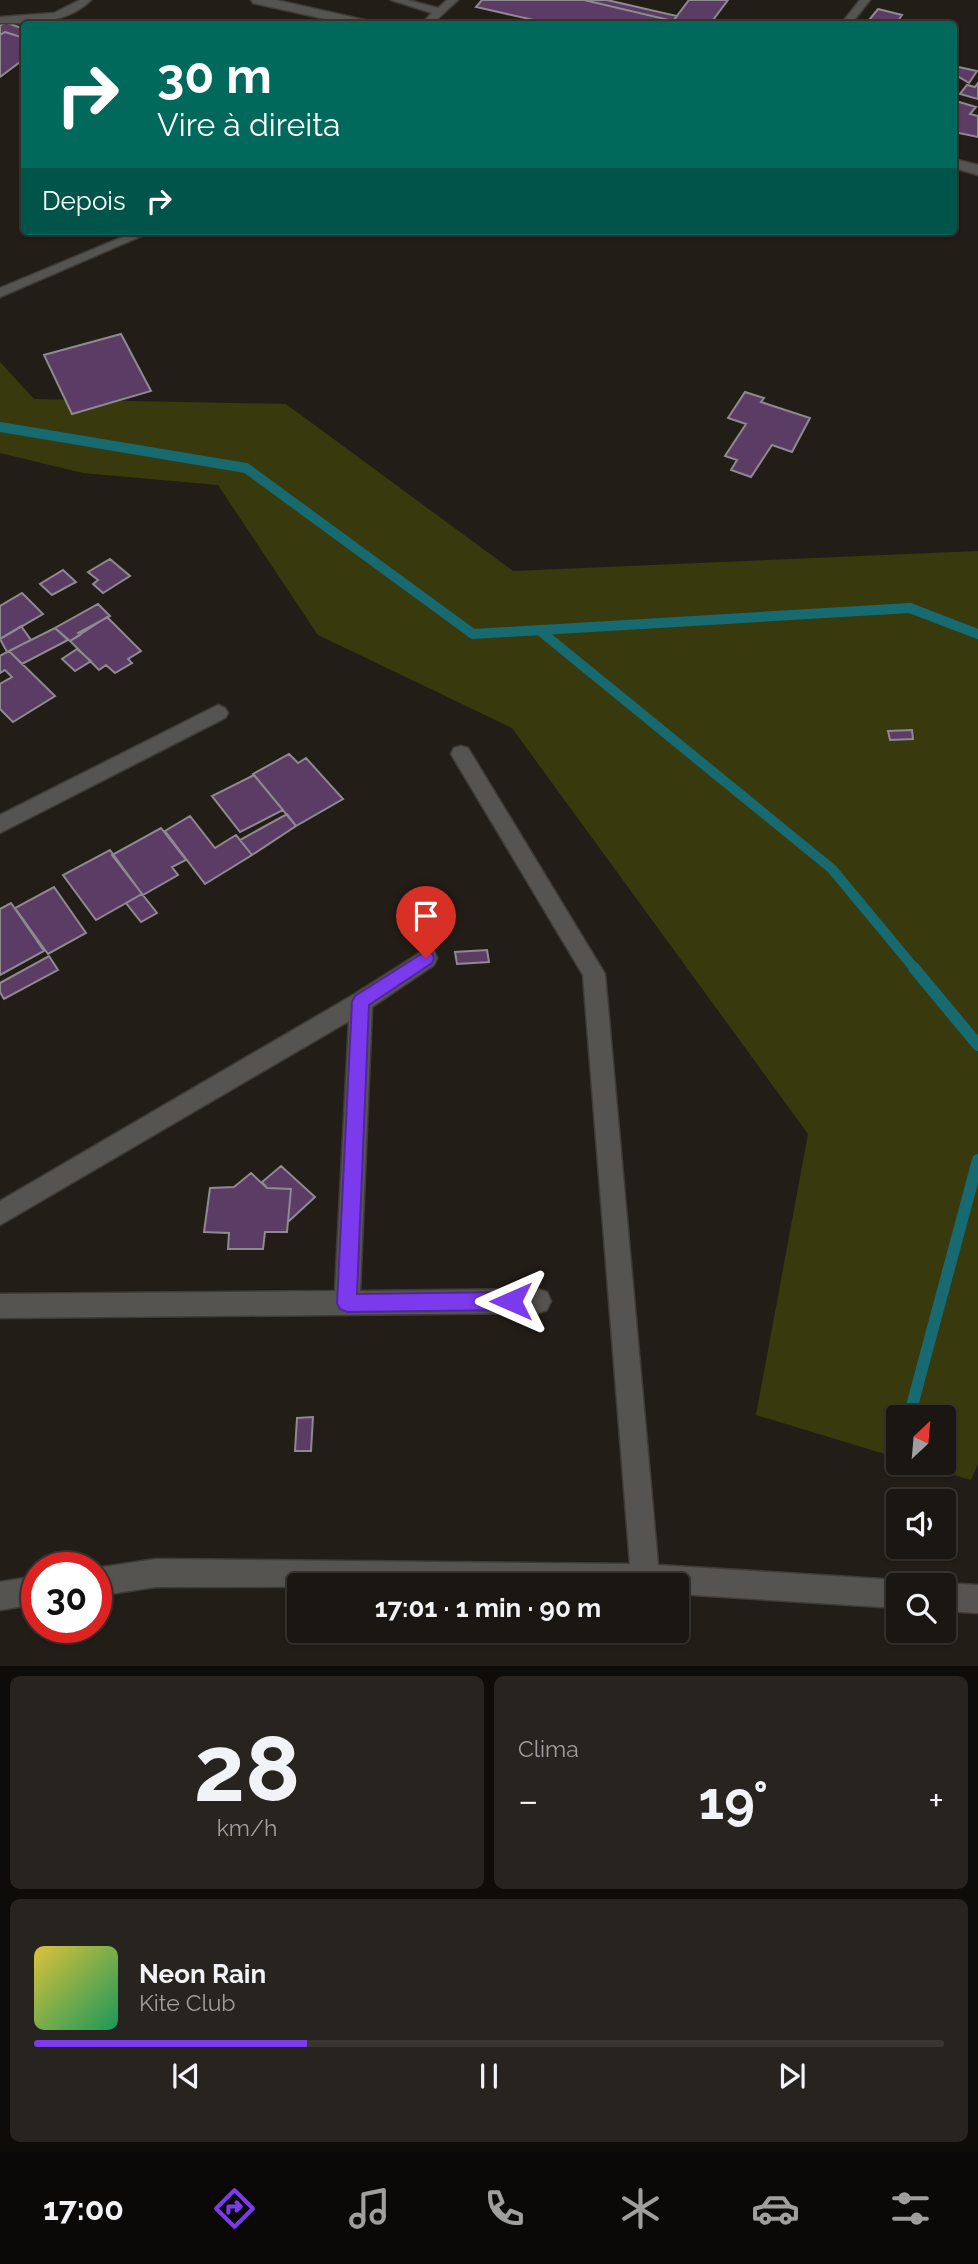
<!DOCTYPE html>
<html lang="pt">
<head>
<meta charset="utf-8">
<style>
  body { margin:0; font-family:Raleway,sans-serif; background:#27231f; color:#f1f3f6; height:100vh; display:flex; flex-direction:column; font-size:26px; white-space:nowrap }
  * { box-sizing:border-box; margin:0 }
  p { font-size:23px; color:#9f9f9f }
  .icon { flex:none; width:38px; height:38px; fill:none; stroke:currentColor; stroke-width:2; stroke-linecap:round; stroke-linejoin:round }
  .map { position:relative; height:1666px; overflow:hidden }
  .panel { display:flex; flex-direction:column; gap:10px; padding:10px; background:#0e0c09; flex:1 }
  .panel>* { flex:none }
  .guide { position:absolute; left:21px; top:21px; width:936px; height:214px; border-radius:7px; box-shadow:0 2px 5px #0004,0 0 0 2px #383531; background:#00695c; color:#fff; overflow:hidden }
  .needle { width:46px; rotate:26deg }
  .controls { position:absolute; left:886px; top:1405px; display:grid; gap:14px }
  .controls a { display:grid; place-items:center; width:70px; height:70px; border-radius:7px; background:#1a1611; box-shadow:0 2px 5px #0004,0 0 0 2px #383531; font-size:35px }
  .speed { position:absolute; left:21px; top:1552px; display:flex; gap:14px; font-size:35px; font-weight:700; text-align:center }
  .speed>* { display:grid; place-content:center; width:91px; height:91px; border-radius:50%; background:#1a1611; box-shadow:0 2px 5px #0004,0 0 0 2px #383531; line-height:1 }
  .speed .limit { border:10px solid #d22; background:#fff; color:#111 }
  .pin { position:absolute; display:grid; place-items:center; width:60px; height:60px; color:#fff; margin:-72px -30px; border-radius:50% 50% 50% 0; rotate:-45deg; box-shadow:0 0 7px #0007 }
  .pin .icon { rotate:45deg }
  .me { position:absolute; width:77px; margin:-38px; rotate:270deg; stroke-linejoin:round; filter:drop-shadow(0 0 5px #0008) }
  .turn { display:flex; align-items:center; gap:24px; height:147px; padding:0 21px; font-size:32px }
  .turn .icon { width:91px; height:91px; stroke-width:2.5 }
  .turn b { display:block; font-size:49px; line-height:60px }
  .then { display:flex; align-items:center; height:66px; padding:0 21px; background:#0003; gap:14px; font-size:26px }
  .big { font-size:52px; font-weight:700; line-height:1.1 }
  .panel .widget { flex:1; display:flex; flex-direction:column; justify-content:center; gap:10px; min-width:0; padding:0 24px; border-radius:10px; background:#27231f }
  .panel .dial { align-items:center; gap:0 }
  .dial b { font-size:91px; line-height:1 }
  .song { display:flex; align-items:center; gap:21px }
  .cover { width:84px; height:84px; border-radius:10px; background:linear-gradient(135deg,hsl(50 70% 55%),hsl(150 70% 35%)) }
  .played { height:7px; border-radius:4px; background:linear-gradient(90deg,#7c3aed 30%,#383531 30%) }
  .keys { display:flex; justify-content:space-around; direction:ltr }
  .heat { display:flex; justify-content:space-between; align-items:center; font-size:38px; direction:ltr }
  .panel .tiles { flex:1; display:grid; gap:10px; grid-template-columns:1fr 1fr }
  .widget:last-child { grid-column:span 2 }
  .trip { position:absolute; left:287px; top:1573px; width:402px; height:70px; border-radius:7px; background:#1a1611; box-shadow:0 2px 5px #0004,0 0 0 2px #383531; font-weight:700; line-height:70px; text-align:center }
  .menu { display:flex; height:112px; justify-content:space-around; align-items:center; background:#0a0907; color:#9f9f9f }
  .menu .icon { width:49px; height:49px }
  .menu .on { color:#7c3aed }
  .menu b { font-size:32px; color:#f1f3f6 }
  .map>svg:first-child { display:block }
</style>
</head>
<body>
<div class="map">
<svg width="978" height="1666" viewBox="0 0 978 1666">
  <rect width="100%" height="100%" fill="#231d17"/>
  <!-- green -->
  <path fill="#383a0d" d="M0,362L34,399L286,404L513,571L978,551V1464L971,1480L913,1463H943V1418H898V1458L756,1415L808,1134L512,728L318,635L218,485L83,473L0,453Z"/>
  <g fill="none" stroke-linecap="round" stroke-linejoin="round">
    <!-- stream-far1 -->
    <path stroke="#176a70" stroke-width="10" d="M0,427L246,468L473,634L910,608L978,634
      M539,630L832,869L915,969"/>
    <!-- stream -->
    <path stroke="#176a70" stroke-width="12" d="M914,968L978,1045
      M909,1417L978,1160"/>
  </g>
  <!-- building -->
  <path fill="#5b3c64" stroke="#8f8991" stroke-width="2" d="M482,0H584L673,21L689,0H728L710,24H552L476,7Z
    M584,0H607L677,16L673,21Z
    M878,9L902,15L896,24L869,20Z
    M5,22L24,29V38L5,32L0,35V26Z
    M5,32L24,38V59L0,77V35Z
    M954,66L977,71L969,83L954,74Z
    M978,83V99L960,94L967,85L975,87Z
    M956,101L976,107L970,114L978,116V137L954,132Z
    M121,334L151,391L72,414L44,355Z
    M745,392L764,398L761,402L810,418L792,452L772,445L751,477L731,470L737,460L725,456L746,424L728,418Z
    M110,559L130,576L103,593L93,584L98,580L88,572Z
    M63,570L76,582L52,595L40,584Z
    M22,593L43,614L0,639V606Z
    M98,604L110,616L78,633L80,635L70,641L55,628Z
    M107,617L141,651L128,659L132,663L115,673L106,665L99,670L70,641Z
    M21,626L31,640L7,652L0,639Z
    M55,628L68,640L22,664L9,651Z
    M77,649L91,661L75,671L62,659Z
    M9,651L55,696L13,722L0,709V684L12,677L5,670L0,673V656Z
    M912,730L913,739L890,740L888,731Z
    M289,754L298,763L306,758L343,799L296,826L253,774Z
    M254,775L283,810L240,832L212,796Z
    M287,814L296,826L252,855L240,840Z
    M190,816L215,848L236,835L252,855L205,884L165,831Z
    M161,828L186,860L172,867L178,875L143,895L112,855Z
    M110,850L142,894L96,920L63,875Z
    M54,887L86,933L48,954L15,908Z
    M142,894L157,913L141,922L126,903Z
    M11,903L44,951L0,975V909Z
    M487,950L489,962L457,964L455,952Z
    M49,956L58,970L4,999L0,992V983Z
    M281,1166L315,1197L288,1222L291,1189L267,1188L262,1182Z
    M251,1173L267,1188L291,1189L287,1232H265L263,1249H228L229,1233L204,1232L210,1188L234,1187Z
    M313,1417L311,1451H295L297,1418Z"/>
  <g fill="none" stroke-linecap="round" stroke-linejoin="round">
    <defs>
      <path id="lane" d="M80,0H91C67,24 32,23 0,23V17L54,13Z
        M391,0H408L438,8L447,0H458L432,24H421L432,13Z
        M860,0H870L851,24H841Z
        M137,231H153L0,297V288Z"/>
      <path id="street" d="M251,0H276L369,21L371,24H348L253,3Z
        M954,159L978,165V175L954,168Z
        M218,705L225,708L228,713L225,718L0,833V815Z
        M461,746L468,748L605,974L658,1565L898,1580L908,1586H898V1608L677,1594V1586L156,1587L96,1596V1568L156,1559L630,1564L583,975L451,754L454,748Z
        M426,949L434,951L437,958L434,965L372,1007L360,1291L538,1289L547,1292L551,1301L547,1310L538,1313L0,1318V1294L335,1291L349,1021L0,1225V1201L353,995Z
        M37,1576V1604L0,1610V1582Z
        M943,1583L978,1585V1613L943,1611V1586H937Z"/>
    </defs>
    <!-- lane casing -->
    <use href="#lane" stroke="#413b35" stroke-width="3"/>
    <!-- street casing -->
    <use href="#street" stroke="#413b35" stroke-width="3"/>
    <!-- lane -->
    <use href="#lane" fill="#565451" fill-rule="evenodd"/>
    <!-- street -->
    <use href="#street" fill="#565451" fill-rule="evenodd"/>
  </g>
  <!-- route -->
  <path fill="#7c3aed" stroke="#51269a" stroke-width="2" d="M426,951L432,953L434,958L432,963L369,1005L357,1294L511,1292L518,1295L520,1301L518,1308L511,1310L347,1312L340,1309L337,1303L352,1002L355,996Z"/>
</svg>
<div class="controls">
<a><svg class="needle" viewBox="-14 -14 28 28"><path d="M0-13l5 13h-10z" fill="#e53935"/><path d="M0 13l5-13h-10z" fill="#9f9f9f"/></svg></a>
<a><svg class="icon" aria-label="sound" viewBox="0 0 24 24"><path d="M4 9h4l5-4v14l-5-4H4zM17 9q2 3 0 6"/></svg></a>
<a><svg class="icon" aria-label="search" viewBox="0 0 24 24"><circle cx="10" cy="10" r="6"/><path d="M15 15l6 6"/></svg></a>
</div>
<div class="speed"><div class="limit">30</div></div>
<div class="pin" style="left:426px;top:958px;background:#d93025"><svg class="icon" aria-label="arrive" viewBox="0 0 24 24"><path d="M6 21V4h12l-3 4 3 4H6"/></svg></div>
<svg class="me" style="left:511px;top:1301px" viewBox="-20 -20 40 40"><path d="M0-17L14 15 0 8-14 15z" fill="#7c3aed" stroke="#fff" stroke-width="4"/></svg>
<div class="trip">17:01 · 1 min · 90 m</div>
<div class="guide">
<div class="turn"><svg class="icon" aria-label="right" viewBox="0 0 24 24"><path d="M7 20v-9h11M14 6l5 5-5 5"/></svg><div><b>30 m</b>Vire à direita</div></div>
<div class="then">Depois<svg class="icon" aria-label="right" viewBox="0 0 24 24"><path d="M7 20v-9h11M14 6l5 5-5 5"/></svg></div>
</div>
</div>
<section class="panel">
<div class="tiles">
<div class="widget dial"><b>28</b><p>km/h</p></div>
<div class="widget"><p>Clima</p>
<div class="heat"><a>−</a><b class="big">19°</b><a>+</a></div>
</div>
<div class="widget">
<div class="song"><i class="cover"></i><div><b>Neon Rain</b><p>Kite Club</p></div></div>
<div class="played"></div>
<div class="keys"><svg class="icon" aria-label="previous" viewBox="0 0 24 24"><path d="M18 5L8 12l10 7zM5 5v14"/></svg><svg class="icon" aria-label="pause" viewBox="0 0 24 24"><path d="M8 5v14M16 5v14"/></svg><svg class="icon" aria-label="next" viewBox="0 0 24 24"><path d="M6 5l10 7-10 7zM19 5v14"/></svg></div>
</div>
</div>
</section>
<nav class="menu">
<b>17:00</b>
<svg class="icon on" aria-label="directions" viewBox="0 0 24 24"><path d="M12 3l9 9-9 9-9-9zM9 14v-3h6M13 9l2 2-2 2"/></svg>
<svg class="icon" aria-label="music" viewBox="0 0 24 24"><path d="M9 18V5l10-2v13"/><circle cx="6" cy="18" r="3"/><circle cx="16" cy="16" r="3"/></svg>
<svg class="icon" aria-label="phone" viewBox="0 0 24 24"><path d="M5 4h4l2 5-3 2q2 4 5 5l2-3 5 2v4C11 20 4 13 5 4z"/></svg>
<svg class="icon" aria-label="climate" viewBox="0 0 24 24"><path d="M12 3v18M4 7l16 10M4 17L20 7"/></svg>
<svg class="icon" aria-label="car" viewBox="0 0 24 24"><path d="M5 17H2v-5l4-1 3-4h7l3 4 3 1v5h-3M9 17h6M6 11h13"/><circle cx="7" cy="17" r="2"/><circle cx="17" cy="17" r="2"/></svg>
<svg class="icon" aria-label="filters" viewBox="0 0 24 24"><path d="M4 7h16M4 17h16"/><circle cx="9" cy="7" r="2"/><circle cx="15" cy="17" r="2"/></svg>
</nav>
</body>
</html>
